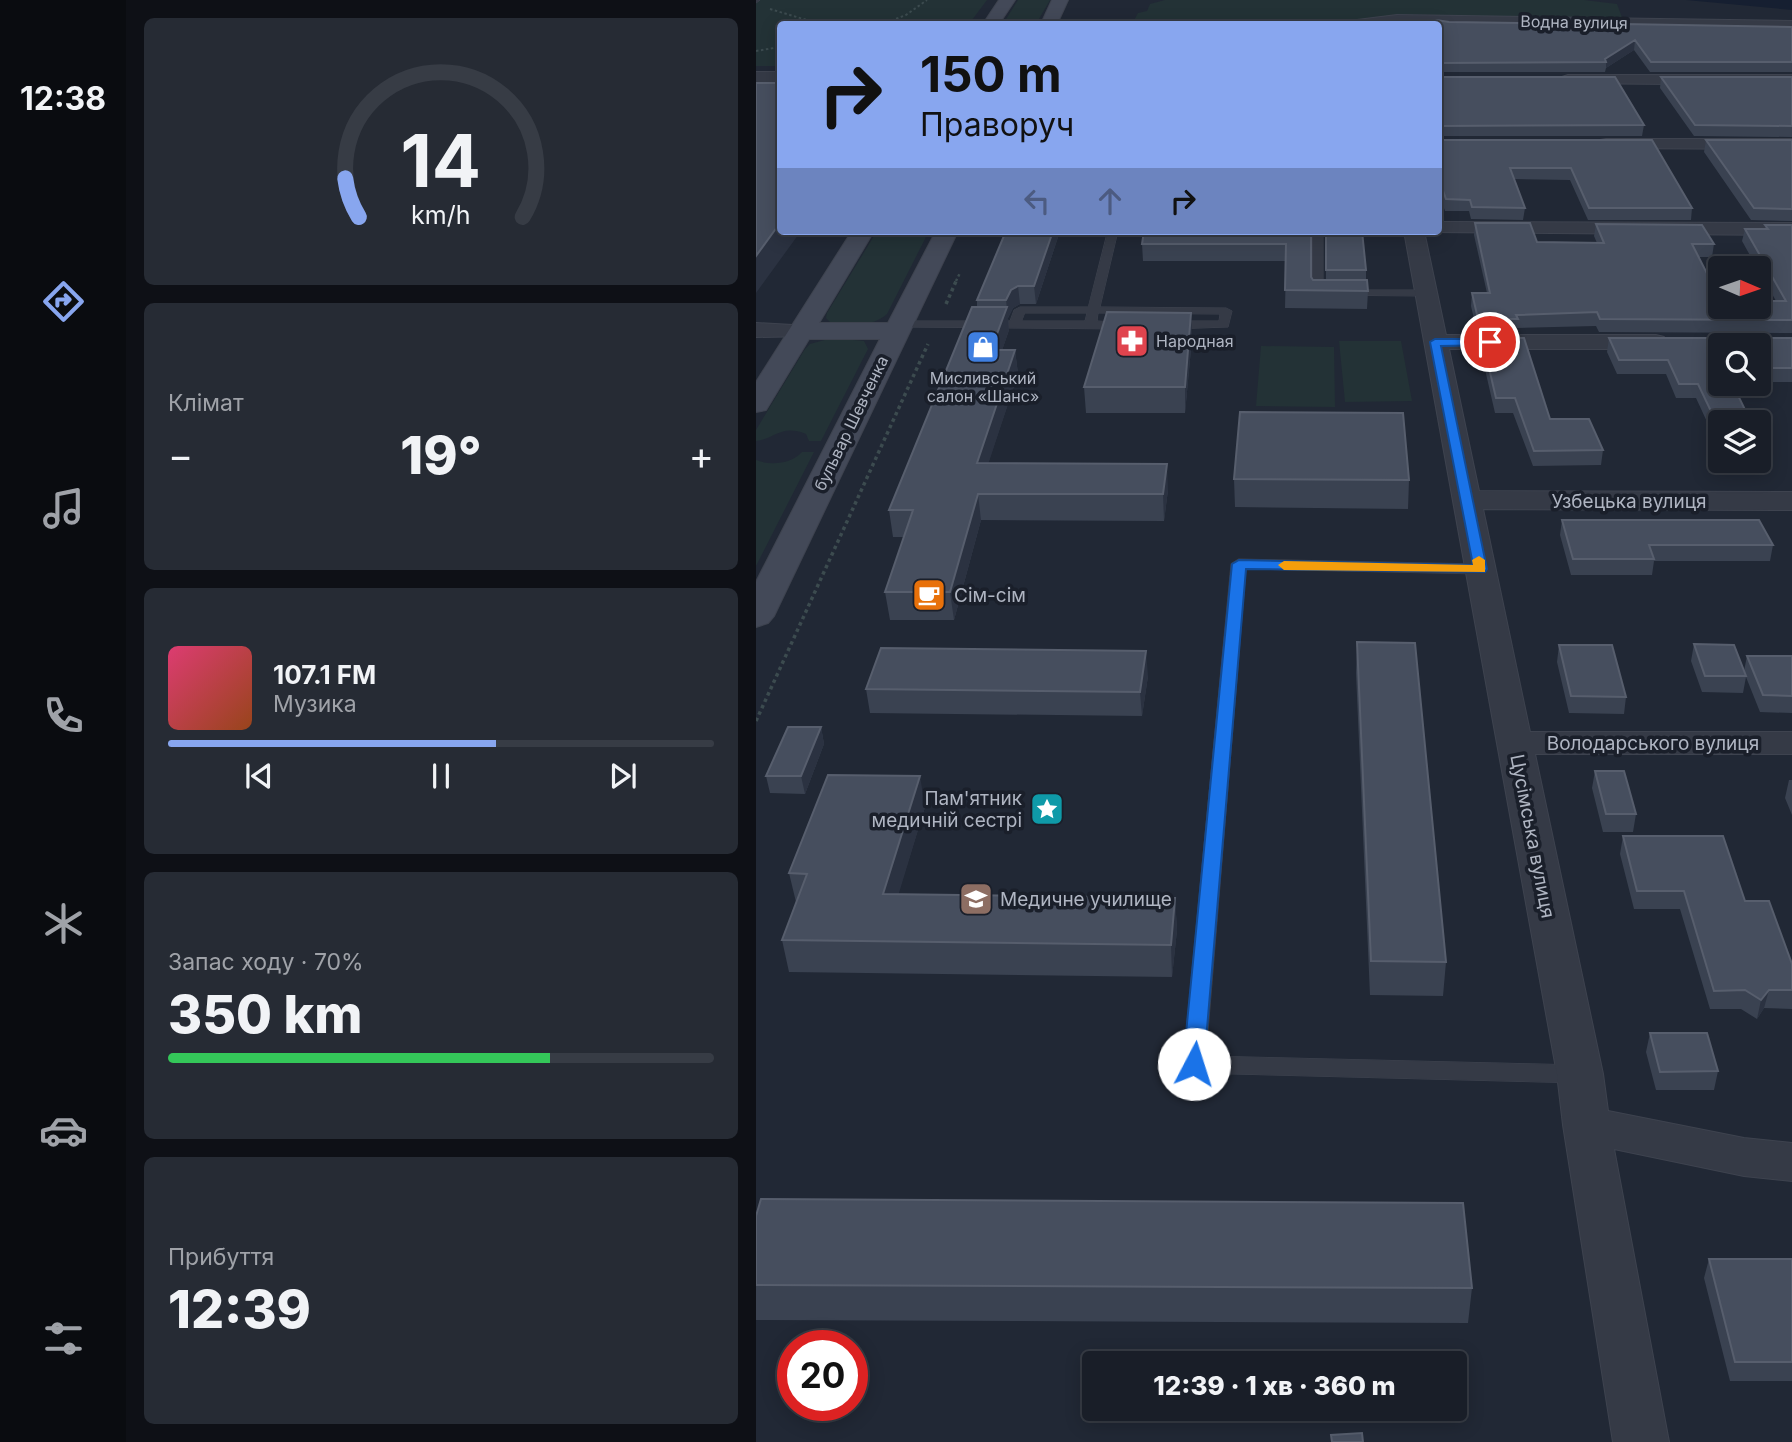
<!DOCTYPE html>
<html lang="uk">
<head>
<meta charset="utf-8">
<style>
  body { margin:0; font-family:Inter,sans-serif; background:#262b34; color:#f1f3f6; height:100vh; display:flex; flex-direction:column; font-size:26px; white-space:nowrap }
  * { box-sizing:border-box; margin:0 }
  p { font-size:23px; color:#9fa2a8 }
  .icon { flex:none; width:38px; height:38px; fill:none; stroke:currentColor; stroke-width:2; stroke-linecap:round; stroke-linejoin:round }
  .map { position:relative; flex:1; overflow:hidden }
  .drawer { display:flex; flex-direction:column; gap:18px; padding:18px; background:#0e1016; width:630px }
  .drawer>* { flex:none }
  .banner { position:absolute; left:21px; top:21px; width:665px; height:214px; border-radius:7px; box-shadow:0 4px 18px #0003,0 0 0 2px #373c45; background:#88a6ef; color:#111; overflow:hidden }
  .needle { width:46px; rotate:92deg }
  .controls { position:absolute; left:952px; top:256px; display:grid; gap:14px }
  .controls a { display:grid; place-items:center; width:63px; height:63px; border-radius:7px; background:#191e28; box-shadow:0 4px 18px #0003,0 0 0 2px #373c45; font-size:35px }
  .speed { position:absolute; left:21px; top:1330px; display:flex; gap:14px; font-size:35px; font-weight:700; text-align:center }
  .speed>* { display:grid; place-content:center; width:91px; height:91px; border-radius:50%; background:#191e28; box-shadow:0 4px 18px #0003,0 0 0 2px #373c45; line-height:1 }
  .speed .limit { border:10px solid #d22; background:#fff; color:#111 }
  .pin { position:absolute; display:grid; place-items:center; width:60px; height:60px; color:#fff; margin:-30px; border:4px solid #fff; border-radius:50%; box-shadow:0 2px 7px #0007 }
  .me { position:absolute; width:77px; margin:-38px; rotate:5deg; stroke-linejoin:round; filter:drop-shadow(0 0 5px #0008) }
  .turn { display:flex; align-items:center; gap:24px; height:147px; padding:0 28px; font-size:32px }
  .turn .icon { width:91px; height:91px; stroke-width:2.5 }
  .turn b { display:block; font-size:49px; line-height:60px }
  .lanes { display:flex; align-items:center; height:66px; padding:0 28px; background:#0003; justify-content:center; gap:35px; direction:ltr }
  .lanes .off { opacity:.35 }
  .big { font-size:52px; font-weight:800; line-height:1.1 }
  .drawer .widget { flex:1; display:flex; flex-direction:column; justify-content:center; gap:10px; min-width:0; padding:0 24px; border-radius:10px; background:#262b34 }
  .drawer .dial { align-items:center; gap:0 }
  .dial svg { height:182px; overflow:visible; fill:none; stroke:#373c45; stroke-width:7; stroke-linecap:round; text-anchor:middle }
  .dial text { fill:#f1f3f6; stroke:none }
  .song { display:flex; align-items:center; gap:21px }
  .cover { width:84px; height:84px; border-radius:10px; background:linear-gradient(135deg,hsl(340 70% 55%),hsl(20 70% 35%)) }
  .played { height:7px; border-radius:4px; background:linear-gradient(90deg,#88a6ef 60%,#373c45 60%) }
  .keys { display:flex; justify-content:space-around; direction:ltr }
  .heat { display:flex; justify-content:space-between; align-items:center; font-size:38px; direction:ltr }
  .charge { height:10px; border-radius:5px; background:linear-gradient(90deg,#34c759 70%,#373c45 0) }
  .trip { position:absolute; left:326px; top:1351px; width:385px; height:70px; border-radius:7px; background:#191e28; box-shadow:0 4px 18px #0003,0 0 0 2px #373c45; font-weight:800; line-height:70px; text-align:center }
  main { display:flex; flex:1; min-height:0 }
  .dock { display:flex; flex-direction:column; width:126px; justify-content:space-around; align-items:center; background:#0a0c10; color:#9fa2a8 }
  .dock .icon { width:49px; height:49px }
  .dock .active { color:#88a6ef }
  .dock b { font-size:32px; color:#f1f3f6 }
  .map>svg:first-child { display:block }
</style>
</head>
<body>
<main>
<nav class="dock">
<b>12:38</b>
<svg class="icon active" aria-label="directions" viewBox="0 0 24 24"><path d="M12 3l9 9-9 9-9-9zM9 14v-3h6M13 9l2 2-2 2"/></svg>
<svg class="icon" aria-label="music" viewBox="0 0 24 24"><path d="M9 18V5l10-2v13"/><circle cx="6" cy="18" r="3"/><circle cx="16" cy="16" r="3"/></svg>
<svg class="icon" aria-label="phone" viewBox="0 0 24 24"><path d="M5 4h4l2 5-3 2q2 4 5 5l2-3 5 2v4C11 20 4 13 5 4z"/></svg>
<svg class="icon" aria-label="climate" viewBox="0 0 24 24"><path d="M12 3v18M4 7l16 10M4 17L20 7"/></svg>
<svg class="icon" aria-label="car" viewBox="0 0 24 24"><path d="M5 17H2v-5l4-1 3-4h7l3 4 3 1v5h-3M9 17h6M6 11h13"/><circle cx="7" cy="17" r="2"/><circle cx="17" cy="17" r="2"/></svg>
<svg class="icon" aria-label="filters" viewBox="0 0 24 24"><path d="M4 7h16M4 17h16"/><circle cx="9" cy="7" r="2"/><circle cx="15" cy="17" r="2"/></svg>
</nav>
<section class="drawer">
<div class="widget dial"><svg viewBox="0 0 100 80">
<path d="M14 69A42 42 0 1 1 86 69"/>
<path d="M14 69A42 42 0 0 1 8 52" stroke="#88a6ef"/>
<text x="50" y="56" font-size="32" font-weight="700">14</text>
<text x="50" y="72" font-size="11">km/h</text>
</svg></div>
<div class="widget"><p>Клімат</p>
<div class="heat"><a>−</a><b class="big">19°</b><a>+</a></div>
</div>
<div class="widget">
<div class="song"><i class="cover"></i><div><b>107.1 FM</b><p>Музика</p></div></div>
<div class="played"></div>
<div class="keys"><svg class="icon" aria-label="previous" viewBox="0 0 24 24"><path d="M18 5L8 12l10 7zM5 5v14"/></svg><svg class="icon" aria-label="pause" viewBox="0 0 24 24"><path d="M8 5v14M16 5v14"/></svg><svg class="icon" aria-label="next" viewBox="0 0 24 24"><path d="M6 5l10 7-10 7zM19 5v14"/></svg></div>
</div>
<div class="widget"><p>Запас ходу · 70%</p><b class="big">350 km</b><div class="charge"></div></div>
<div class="widget"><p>Прибуття</p><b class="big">12:39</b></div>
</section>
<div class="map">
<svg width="1036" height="1442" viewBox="0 0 1036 1442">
  <rect width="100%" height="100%" fill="#212835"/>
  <!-- green -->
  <path fill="#233236" d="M0,0H231L213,24H24V66H0Z
    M262,0H294L280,24H247Z
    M409,0H828L861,4L867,20L637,18L588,24H376L382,13L391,11L394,4Z
    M121,231H173L131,314C117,327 92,327 74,322L70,318L71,313Z
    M76,338L108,341L112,349L65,441H53L50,434C25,424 19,439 0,441V430L49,349L54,344Z
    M583,341H645L656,401L589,402Z
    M505,346L578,347L579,407L500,406Z
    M46,452H58L0,566V460C15,466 35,464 46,452Z"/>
  <!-- water -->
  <path fill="#161f31" d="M930,0H1036V10Z"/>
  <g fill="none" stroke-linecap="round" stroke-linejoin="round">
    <defs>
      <path id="service" d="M0,0H4L0,3Z
        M352,231H362L344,307L470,308L476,311L472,327L414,329L408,325L414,321H463L464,314L342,313L341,321L372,323V327L368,329L145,327L139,324L145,321H254L258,310L264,307H332ZM269,313H331L329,321H266Z
        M557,231H567V290H669L675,293L669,296L557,295Z
        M483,559L724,564L732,569L724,574L490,569L450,1056L824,1065L832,1068L835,1074L832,1080L824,1083L438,1073L430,1070L427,1064L475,564Z"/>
      <path id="minor" d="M641,15L1036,21V29L594,24L601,20Z
        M0,72H24V82H0Z
        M812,75H1036V85L806,83L804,80L806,77Z
        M850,139H1036V149L844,148L841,144L844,140Z
        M682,222L1036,223V235L675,232L682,231Z
        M648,231H668L690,335H900L908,337L912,342L908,347L900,349H693L723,491L1036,492V510L727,509L774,732H1036V754H779L847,1074L852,1111L988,1138L1036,1143V1181L988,1176L858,1149L913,1442H857L807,1125L801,1074Z
        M0,323L54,326L58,331L54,336L0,337Z"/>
      <path id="secondary" d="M243,0H259L243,24H227Z
        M296,0H312L301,24H285Z
        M96,231H118L63,323H132L180,231H202L18,616L12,623L0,627V582L124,339H53L10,410L0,412V382Z"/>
    </defs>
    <!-- service casing -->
    <use href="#service" stroke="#3e434f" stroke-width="1"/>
    <!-- minor casing -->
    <use href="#minor" stroke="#3e434f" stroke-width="2"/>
    <!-- secondary casing -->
    <use href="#secondary" stroke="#3e434f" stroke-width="2"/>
    <!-- path-far2 -->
    <path stroke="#3c4b4f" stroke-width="2" stroke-dasharray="2.5 2.5" stroke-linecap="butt" d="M14,9L64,24
      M126,24L150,15L171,0
      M0,51L24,47"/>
    <!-- path-far1 -->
    <path stroke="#3c4b4f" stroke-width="2.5" stroke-dasharray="2.5 2.5" stroke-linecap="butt" d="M200,281L204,273"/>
    <!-- path -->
    <path stroke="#3c4b4f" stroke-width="3.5" stroke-dasharray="3.5 3.5" stroke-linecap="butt" d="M190,304L201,279
      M0,721L172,344"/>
    <!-- service -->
    <use href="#service" fill="#353a46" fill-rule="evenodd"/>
    <!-- minor -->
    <use href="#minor" fill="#353a46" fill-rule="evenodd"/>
    <!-- secondary -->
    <use href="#secondary" fill="#434958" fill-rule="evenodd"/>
  </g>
  <!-- wall -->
  <path fill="#3a4251" d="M631,22H693L766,29L867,30L868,24L1036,27V72H894L878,50L850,68L849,72H682V24H631Z
    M682,77L888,125L886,136H682Z
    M905,77H1036V137L938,136L904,88Z
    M682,140H896L936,208L935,220H832L814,180L758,179L769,208L767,220L715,219L713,211H689L682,191Z
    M950,140H1036V221L995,220L948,152Z
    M719,223L781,242L841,243L838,236L840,224L958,244L956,257H942L964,306L1020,301L1003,271V268H1001L986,241L989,229H1009V225H1036V333L843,332L840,326L761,328V332H721L715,306L716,293H731L718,235Z
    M304,231L280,304H264L257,308L252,318L253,330L246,350H259L262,374L232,463L412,490L408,521L225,520L198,620H134L129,592L148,537H137L133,510L221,307V300Z
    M555,231V277L557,280H570V231L610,270V280L612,291L611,309L529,308L530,261H387L386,244Z
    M436,338L429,413H330L328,387Z
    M726,338L794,419L847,450L845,465L777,466L757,413H739L725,352Z
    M853,338H1036V382H1003V345H964V450L940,398H920L910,374H861L851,352Z
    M1003,437L1013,457L1010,472H975L969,460H1003Z
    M478,479L653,480L652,509L479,507Z
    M806,520L1017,545L1014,561H898L896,575H815L804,535Z
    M601,642L690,962L687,996L614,995L600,673Z
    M938,644L988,671L991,656H1036V653V713L1004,712L990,677L987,693L946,692L935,661Z
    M803,645L870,697L868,714L813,713L801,662Z
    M392,676L386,716L114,713L110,689Z
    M65,727L68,744L49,794L14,793L10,776Z
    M839,771L880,814L877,832H847L836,788Z
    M1033,780H1036V815L1029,798Z
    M169,807L142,894L419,898L421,930L416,977L33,972L26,940L40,902L33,873Z
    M867,836L989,901L1036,964V1009L1008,1008L1001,1019L985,1009H954L924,909H878L864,854Z
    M894,1033L962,1071L958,1090H900L890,1052Z
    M0,1216L716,1288L712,1323L0,1320Z
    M953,1259H1036V1381H974L948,1278Z"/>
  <!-- shaded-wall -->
  <path fill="#2b3241" d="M879,40L878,50L850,68V62L849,59Z
    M24,223V231H45L0,293V256Z
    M297,231H304L280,304L278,286Z
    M262,286L264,304L257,308L252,318L250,300L255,290Z
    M251,307L253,330L238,374L235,350Z
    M435,313L436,338L429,413V387Z
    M259,350L262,374L224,489L221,463Z
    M411,464L412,490L408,521L407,494Z
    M222,494L225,520L198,620L194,592Z
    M390,651L392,676L386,716L384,692Z
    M65,727L68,744L49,794L45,776Z
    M164,776L169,807L133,926L127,894Z
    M419,898L421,930L416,977L415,945Z
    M1013,990L1008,1008L1001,1019L1005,1000Z"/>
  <!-- building -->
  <path fill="#464e5e" stroke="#575e6d" stroke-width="2" d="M680,20L693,22L763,23L766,29L872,30L868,24L1036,27V62H895L879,40L849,59L850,62L682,63V24H632L631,22Z
    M682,77H859L888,125L682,126Z
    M905,77H1036V126L939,125Z
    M0,83H24V223L0,256Z
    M682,140H896L936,208H833L815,168H754L769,208L716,207L714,200L690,199L682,177V174H684L682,167Z
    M950,140H1036V209L998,208Z
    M719,223H774L781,242L848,243L840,224L946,225L958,244H936L964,299V306H1003V301H1030L989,229H1012L1009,225H1036V320L844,319L841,312L760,315L762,319H722L716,293H734Z
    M250,231H297L278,286H262L255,290L250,300H221Z
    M388,231H555V277L557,280H611L612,291L529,290L530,244H386Z
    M570,231H606L610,270H570Z
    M216,307H251L235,350H259L221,463L411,464L407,494H222L194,592H129L157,510H133Z
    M351,312L435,313L429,387H328Z
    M969,334H1003L1006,338H1036V368H1003V345H964V383H976L995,422H964V430L942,384H923L912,360H863L853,338H966Z
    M726,338H768L794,419H833L847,450L778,451L759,398H740Z
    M484,412L647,413L653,480L478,479Z
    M1003,437L1013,457H1003Z
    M806,520H1003L1017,545H893L898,559H817Z
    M601,642L659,643L690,962L615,961Z
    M938,644L978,645L990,676H949Z
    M803,645H856L870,697L815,696Z
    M125,648L390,651L384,692L110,689Z
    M991,656H1036V696L1007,695Z
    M32,727H65L45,776H10Z
    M839,771H868L880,814H850Z
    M72,775L164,776L127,894L419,898L415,945L26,940L51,874L33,873Z
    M867,836H967L989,901H1013L1036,964V990H1013L1005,1000L989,990L958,991L928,891H881Z
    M894,1033H951L962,1071L904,1072Z
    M5,1199L707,1203L716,1288L0,1285V1216Z
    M953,1259H1036V1362H979Z
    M606,1433L607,1442H576L575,1435Z"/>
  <!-- route -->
  <path fill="#1a73e8" stroke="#114b97" stroke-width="2" d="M734,339L739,342L738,345L685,346L731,569L729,572L490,569L448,1064L445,1070L438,1072L430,1070L427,1064L476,564L483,560L717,565L674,342L679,339Z"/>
  <!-- slow -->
  <path fill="#f59e0b" d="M723,556L729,560V572L528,570L522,565L528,561L717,565L716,560Z"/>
  <!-- icons -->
  <defs>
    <symbol id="pharmacy-square" viewBox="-11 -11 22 22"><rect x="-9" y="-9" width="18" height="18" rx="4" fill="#e0444e" stroke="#1a1f2a"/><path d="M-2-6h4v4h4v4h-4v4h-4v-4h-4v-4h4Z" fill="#fff"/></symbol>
    <symbol id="shop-square" viewBox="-11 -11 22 22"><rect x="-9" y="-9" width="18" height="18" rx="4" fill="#3f7fe0" stroke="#1a1f2a"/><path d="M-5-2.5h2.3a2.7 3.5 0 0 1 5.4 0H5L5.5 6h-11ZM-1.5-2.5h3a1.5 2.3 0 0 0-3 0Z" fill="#fff"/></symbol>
    <symbol id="cafe-square" viewBox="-11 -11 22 22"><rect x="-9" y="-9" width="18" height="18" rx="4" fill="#e8710a" stroke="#1a1f2a"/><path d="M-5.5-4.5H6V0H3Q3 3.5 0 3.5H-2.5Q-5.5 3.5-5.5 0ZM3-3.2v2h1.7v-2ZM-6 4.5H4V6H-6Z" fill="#fff"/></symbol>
    <symbol id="sight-square" viewBox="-11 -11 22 22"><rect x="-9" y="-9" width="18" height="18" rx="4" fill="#0f9aa8" stroke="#1a1f2a"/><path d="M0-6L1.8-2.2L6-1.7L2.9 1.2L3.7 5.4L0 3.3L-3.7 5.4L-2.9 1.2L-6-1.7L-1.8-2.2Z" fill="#fff"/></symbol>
    <symbol id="university-square" viewBox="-11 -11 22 22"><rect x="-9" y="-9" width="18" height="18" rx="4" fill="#8d6e63" stroke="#1a1f2a"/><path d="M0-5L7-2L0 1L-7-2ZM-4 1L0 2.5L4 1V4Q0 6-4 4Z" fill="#fff"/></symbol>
  </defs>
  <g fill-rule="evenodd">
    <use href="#pharmacy-square" x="357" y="322" width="38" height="38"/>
    <use href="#shop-square" x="208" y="328" width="38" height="38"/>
    <use href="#cafe-square" x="154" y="576" width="38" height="38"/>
    <use href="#sight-square" x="272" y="790" width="38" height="38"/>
    <use href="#university-square" x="201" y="880" width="38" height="38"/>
  </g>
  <g text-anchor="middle" stroke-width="7" stroke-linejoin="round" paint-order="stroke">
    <!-- far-street labels -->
    <g font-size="16" fill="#afb5c2" stroke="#1a1f2a">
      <text transform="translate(818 22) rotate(1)" y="6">Водна вулиця</text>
      <text transform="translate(95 423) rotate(-64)" y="6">бульвар Шевченка</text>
    </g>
    <!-- far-poi labels -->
    <g font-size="16" fill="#afb5c2" stroke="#1a1f2a" text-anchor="start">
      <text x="400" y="347">Народная</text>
      <text x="227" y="384" text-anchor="middle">Мисливський<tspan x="227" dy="18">салон «Шанс»</tspan></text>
    </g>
    <!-- street labels -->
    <g font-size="19" fill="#afb5c2" stroke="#1a1f2a">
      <text x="873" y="508">Узбецька вулиця</text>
      <text x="897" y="750">Володарського вулиця</text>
      <text transform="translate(777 836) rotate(79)" y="7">Цусімська вулиця</text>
    </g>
    <!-- poi labels -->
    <g font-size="19" fill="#afb5c2" stroke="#1a1f2a" text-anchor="start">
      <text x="198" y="602">Сім-сім</text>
      <text x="266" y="805" text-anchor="end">Пам'ятник<tspan x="266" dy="22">медичній сестрі</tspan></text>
      <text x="244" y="906">Медичне училище</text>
    </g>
  </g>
</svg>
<div class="controls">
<a><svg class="needle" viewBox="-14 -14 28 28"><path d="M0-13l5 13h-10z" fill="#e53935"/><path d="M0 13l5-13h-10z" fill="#9fa2a8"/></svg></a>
<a><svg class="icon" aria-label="search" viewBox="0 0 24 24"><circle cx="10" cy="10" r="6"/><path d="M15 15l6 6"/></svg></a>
<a><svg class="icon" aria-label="layers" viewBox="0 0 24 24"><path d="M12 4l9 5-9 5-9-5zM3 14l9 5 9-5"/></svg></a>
</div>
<div class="speed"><div class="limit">20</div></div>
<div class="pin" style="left:734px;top:342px;background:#d93025"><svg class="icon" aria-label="arrive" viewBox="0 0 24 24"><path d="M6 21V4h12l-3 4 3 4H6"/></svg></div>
<svg class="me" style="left:438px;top:1064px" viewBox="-20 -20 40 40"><circle r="19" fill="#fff"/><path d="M0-13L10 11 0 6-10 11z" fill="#1a73e8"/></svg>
<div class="trip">12:39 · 1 хв · 360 m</div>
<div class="banner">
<div class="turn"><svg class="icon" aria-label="right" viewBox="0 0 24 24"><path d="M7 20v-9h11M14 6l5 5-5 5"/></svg><div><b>150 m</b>Праворуч</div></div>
<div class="lanes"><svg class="icon off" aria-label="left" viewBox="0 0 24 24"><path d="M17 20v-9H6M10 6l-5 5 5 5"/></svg><svg class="icon off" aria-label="ahead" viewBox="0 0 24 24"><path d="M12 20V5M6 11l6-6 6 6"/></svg><svg class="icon" aria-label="right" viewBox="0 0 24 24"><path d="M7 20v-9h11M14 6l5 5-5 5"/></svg></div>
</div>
</div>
</main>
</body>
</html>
